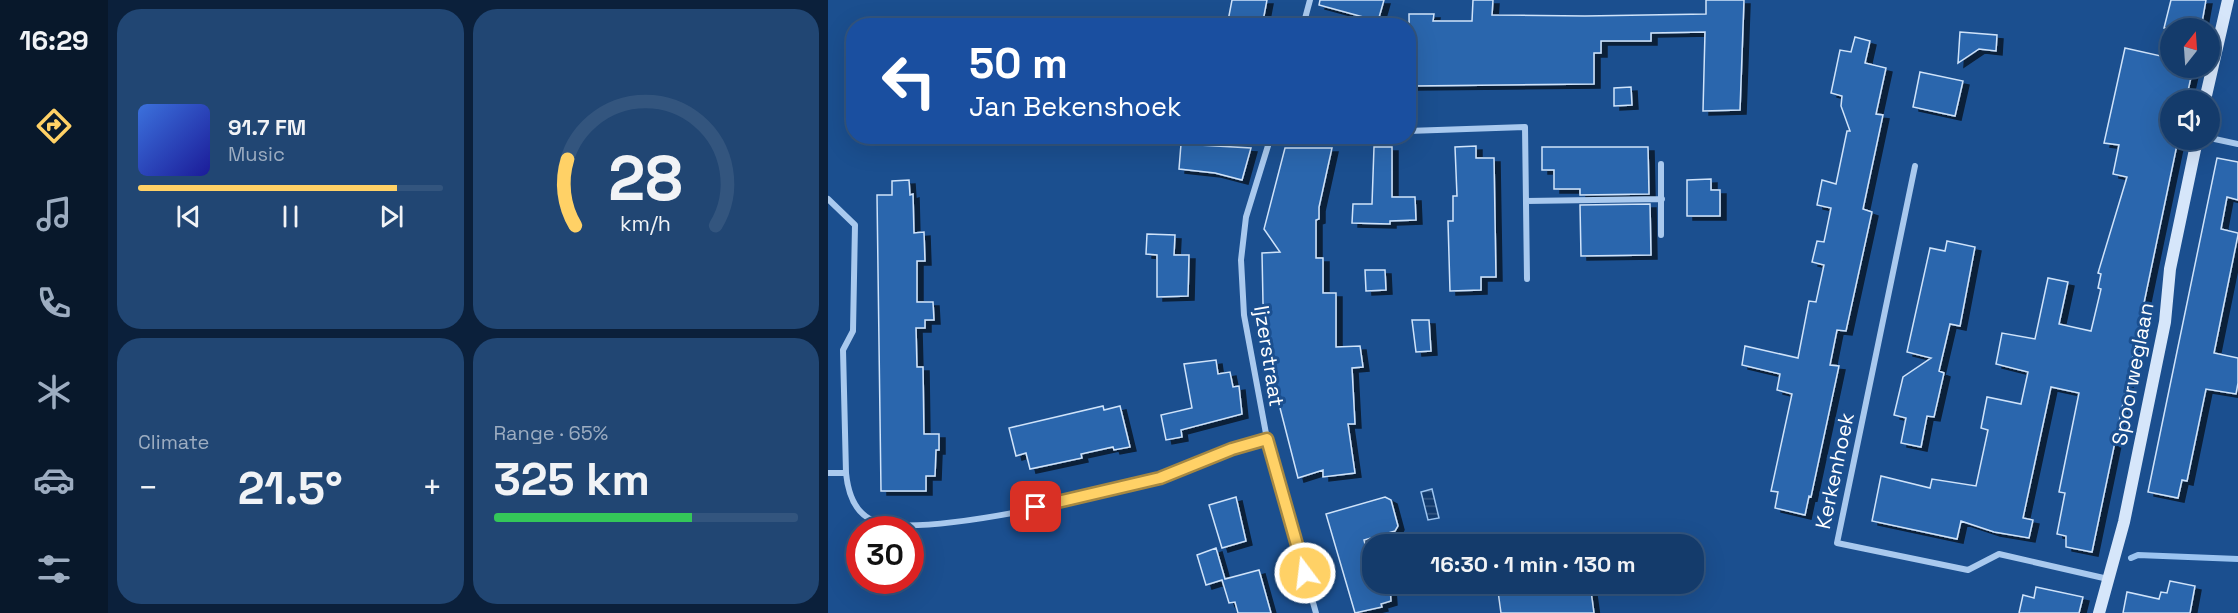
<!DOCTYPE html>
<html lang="en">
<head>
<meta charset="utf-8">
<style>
  body { margin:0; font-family:"Space Grotesk",sans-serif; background:#214673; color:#f1f3f6; height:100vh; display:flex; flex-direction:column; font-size:22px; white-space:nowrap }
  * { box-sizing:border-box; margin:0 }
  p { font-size:20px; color:#9dadc1 }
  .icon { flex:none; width:33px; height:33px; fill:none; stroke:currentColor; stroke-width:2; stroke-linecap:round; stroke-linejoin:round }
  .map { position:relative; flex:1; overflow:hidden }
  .details { display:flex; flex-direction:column; gap:9px; padding:9px; background:#0b203b; width:720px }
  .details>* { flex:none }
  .top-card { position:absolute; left:18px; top:18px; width:570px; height:126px; border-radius:24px; box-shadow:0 6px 24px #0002,0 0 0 2px #33557e; background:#1a4fa0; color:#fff; overflow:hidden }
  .needle { width:39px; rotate:17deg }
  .tools { position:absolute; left:1332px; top:18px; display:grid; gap:12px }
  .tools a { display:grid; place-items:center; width:60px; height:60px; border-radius:50%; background:#143b6b; box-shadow:0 6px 24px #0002,0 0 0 2px #33557e; font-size:30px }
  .speed { position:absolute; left:18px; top:516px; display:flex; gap:12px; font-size:30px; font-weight:700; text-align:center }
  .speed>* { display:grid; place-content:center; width:78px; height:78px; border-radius:50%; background:#143b6b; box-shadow:0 6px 24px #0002,0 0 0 2px #33557e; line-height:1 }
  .speed .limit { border:9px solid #d22; background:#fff; color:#111 }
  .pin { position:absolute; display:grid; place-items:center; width:51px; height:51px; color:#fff; margin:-26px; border-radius:12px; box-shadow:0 3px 9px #0006 }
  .me { position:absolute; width:66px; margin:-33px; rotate:345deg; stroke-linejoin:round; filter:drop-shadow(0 0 4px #0008) }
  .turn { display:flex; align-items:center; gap:21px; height:126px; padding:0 24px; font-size:27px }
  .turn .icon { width:78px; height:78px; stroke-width:2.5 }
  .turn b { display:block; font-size:42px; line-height:51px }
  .big { font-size:45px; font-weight:700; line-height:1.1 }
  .details .tile { flex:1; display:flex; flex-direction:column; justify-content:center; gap:9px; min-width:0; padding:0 21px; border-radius:24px; background:#214673 }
  .details .dial { align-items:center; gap:0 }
  .dial svg { height:156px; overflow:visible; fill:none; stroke:#33557e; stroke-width:7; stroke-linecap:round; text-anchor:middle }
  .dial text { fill:#f1f3f6; stroke:none }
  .song { display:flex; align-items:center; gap:18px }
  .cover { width:72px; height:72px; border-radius:9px; background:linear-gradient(135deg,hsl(220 70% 55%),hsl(240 70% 35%)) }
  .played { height:6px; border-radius:3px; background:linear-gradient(90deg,#ffd166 85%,#33557e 85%) }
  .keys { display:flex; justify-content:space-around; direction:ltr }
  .heat { display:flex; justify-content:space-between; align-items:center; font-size:33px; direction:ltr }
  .charge { height:9px; border-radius:4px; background:linear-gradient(90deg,#34c759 65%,#33557e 0) }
  .details .tiles { flex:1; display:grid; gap:9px; grid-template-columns:repeat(2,1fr) }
  .trip { position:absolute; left:534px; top:534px; width:342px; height:60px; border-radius:24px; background:#143b6b; box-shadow:0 6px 24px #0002,0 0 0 2px #33557e; font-weight:700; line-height:60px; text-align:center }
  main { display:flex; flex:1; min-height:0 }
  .menu { display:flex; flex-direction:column; width:108px; justify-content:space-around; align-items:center; background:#08182b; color:#9dadc1 }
  .menu .icon { width:42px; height:42px }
  .menu .selected { color:#ffd166 }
  .menu b { font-size:27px; color:#f1f3f6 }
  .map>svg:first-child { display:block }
</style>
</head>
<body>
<main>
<nav class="menu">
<b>16:29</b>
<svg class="icon selected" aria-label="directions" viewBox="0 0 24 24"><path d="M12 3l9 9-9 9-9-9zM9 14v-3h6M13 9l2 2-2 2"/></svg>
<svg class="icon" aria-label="music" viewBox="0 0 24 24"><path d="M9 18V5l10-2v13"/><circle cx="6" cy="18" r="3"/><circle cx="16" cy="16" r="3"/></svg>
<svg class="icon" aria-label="phone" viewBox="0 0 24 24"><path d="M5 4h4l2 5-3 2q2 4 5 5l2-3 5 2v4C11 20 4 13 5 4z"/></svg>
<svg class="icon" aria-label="climate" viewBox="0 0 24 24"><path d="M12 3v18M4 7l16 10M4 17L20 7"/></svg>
<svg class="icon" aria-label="car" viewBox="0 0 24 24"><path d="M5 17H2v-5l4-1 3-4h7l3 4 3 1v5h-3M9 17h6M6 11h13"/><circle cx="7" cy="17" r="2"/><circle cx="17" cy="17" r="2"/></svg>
<svg class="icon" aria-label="filters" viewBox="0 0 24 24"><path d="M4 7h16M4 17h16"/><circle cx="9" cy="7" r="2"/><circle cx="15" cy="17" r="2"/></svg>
</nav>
<section class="details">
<div class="tiles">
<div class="tile">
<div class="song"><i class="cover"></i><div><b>91.7 FM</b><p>Music</p></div></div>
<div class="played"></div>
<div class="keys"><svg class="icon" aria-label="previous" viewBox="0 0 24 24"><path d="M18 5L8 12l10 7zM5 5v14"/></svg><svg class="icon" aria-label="pause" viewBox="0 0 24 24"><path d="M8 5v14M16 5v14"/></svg><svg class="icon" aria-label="next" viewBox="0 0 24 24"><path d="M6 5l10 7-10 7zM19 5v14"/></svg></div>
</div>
<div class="tile dial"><svg viewBox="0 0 100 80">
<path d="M14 69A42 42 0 1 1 86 69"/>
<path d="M14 69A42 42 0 0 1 10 35" stroke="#ffd166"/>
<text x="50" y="56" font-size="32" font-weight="700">28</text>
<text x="50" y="72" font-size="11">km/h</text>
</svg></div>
<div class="tile"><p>Climate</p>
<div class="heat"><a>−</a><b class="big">21.5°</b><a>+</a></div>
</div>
<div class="tile"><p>Range · 65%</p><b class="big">325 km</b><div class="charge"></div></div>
</div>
</section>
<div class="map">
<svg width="1410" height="613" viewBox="0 0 1410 613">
  <defs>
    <pattern id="water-rules" width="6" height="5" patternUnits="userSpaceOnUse" patternTransform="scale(1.5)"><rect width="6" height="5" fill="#123a6d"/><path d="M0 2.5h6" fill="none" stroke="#365883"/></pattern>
    <filter id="shadow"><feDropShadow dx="6" dy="4" stdDeviation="0" flood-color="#0009"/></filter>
  </defs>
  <rect width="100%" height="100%" fill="#1b4f8f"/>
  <!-- water -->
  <path fill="url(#water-rules)" stroke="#9cc4f0" stroke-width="1.5" d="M604,489L611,518L600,520L593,492Z"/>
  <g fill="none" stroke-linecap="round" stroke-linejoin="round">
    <!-- stream -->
    <path stroke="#9cc4f0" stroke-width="6" d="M1303,558L1310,555L1410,559"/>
  </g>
  <!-- building -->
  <path fill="#2a66ad" stroke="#cfe3fa" stroke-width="1.5" filter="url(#shadow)" d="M404,0H439L434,26H399Z
    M492,0H556L550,21L491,5Z
    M645,0H665L664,15L757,16L878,14V0H916L912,110L875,111L877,32L823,33V41H773V53H766V84L582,86L581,14H606L605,21H644Z
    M1343,0H1378L1373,28H1336Z
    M1132,32L1169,35L1168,51L1151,49L1130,63Z
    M1027,37L1042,41L1037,63L1058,68L1048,114L1055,115L1035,209L1044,212L1018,331L1009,330L1002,365L1011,366L983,497L981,496L977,515L947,508L950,492L943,491L964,394L949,390L952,374L914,365L917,346L970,358L981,301L988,302L996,265L984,262L989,241L996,242L1003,208L989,205L994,180L1008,184L1019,131H1022L1013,106L1014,96L1003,93L1012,50L1023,52Z
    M1297,48L1342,58V68H1365L1358,100H1342V140H1350L1264,552L1238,547V536L1229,534L1237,493L1231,492L1251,393L1223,387L1195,518L1205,520L1201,538L1166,532L1133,521L1129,539L1044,521L1053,476L1102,488L1104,479L1148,486L1160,430L1153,428L1159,397L1193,404L1200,372L1168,364L1174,333L1207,339L1220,278L1240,282L1231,324L1263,331L1273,289L1270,288L1273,274L1270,273L1299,177L1285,174L1291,145L1276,143Z
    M1092,72L1135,81L1127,116L1085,107Z
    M803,87L804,105L786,106V88Z
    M353,144L423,148L414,180L387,173L351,169Z
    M648,146V158H666L668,277H653V290L622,291L620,221H625V196H629L627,147Z
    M546,147H564V197H587L588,220L562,221V224L524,223L525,204H544Z
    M714,147H820L821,194L752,195V189H726V170H714Z
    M457,148H504L491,207V219L488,220V258H495V293H508V347L532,346L535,367L524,368L527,424H520L527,473L495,477V470L470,478L451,404L435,303L434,253L452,252L436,229Z
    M1389,158L1410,162V200L1399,197L1393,229L1410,233V235L1386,353L1410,358V383L1408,394L1378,389L1359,481L1354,480L1350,498L1320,492Z
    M883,179V190H892V216H859V180Z
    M81,180L82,195L85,194L86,233L96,232L97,261H89V302H105L106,320H97V328H88L89,367H95L96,434H111V450H108L107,476H98V491H53L49,195H64V181Z
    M822,204L823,255L753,256L752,205Z
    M319,234L347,235L346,255H361L360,296L329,297V255L318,254Z
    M1119,241L1147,247L1132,326L1122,324L1111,371L1116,373L1106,417L1099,416L1093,447L1073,443L1078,418L1066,415L1075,377L1103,358L1079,352L1102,248L1117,251Z
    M537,270H557L558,290L538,291Z
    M584,320H601L603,351L588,352Z
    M388,360L390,374L402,372L405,387L411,386L414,414L353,430L354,437L338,440L333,415L364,408L356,364Z
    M275,406L276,410L292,406L302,447L286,450L285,447L253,454L254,458L202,469L198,453L188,456L181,428Z
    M408,497L418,541L394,548L381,505Z
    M557,497L563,500L570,526L567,531L536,540L544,572V584L562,587L563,601L553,604L554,607L527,613L498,514Z
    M388,548L397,579L431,570L443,613H410L407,602L401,603L394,580L378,585L369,555Z
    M1342,581L1367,586L1362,613H1295L1299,592L1331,599L1333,592L1339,593Z
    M669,584H762L766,613H673Z
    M1208,587L1255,597L1251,613H1191L1195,595L1206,598Z"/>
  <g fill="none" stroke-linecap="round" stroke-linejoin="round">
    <!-- lane -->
    <path stroke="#a9c9ee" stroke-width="4.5" d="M580,110H583"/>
    <!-- street -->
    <path stroke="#a9c9ee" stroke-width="6" d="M475,26L482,0
      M580,131L697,127L699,279
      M443,136L418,217L413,260L416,315L439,439L488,613
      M1382,138L1410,144
      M833,164V235
      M1087,166L1009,543L1140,570L1171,554L1280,579
      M0,199L27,225L25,331L15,350L18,473C20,493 26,513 46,521C93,539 279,495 332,478C368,466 402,450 439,439
      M698,201L834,199
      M0,473H18"/>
    <!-- secondary -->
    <path stroke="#d6e6fa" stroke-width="12" d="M1377,100L1400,0
      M1271,613L1296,522L1337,322L1342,269L1369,140"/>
  </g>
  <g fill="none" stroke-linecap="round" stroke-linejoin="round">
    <defs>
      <path id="route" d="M208,507L332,478L404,449L439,439L477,573"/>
    </defs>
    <!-- route casing -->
    <use href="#route" stroke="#a68842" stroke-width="15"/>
    <!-- route -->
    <use href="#route" stroke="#ffd166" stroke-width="10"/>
  </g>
  <g text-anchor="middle" stroke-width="6" stroke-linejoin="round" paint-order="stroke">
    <!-- street labels -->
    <g font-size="21" fill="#fff" stroke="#1b4f8f">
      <text transform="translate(441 356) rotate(81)" y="7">Ijzerstraat</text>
      <text transform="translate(1305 374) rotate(-79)" y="7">Spoorweglaan</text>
      <text transform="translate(1007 471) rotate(-78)" y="7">Kerkenhoek</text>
    </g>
  </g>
</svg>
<div class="tools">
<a><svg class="needle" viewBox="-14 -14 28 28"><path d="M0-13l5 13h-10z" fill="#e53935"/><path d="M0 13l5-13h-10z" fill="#9dadc1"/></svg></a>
<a><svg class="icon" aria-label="sound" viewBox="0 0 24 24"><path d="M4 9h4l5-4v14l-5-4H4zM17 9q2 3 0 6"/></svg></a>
</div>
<div class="speed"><div class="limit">30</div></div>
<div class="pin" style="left:208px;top:507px;background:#d93025"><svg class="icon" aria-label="arrive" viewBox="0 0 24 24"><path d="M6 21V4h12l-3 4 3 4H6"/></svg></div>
<svg class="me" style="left:477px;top:573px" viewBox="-20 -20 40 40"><circle r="17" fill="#ffd166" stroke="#fff" stroke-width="3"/><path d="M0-11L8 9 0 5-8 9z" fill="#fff"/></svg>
<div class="trip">16:30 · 1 min · 130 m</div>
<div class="top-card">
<div class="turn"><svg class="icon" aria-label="left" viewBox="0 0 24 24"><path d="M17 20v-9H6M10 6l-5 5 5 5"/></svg><div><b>50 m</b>Jan Bekenshoek</div></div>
</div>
</div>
</main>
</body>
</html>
